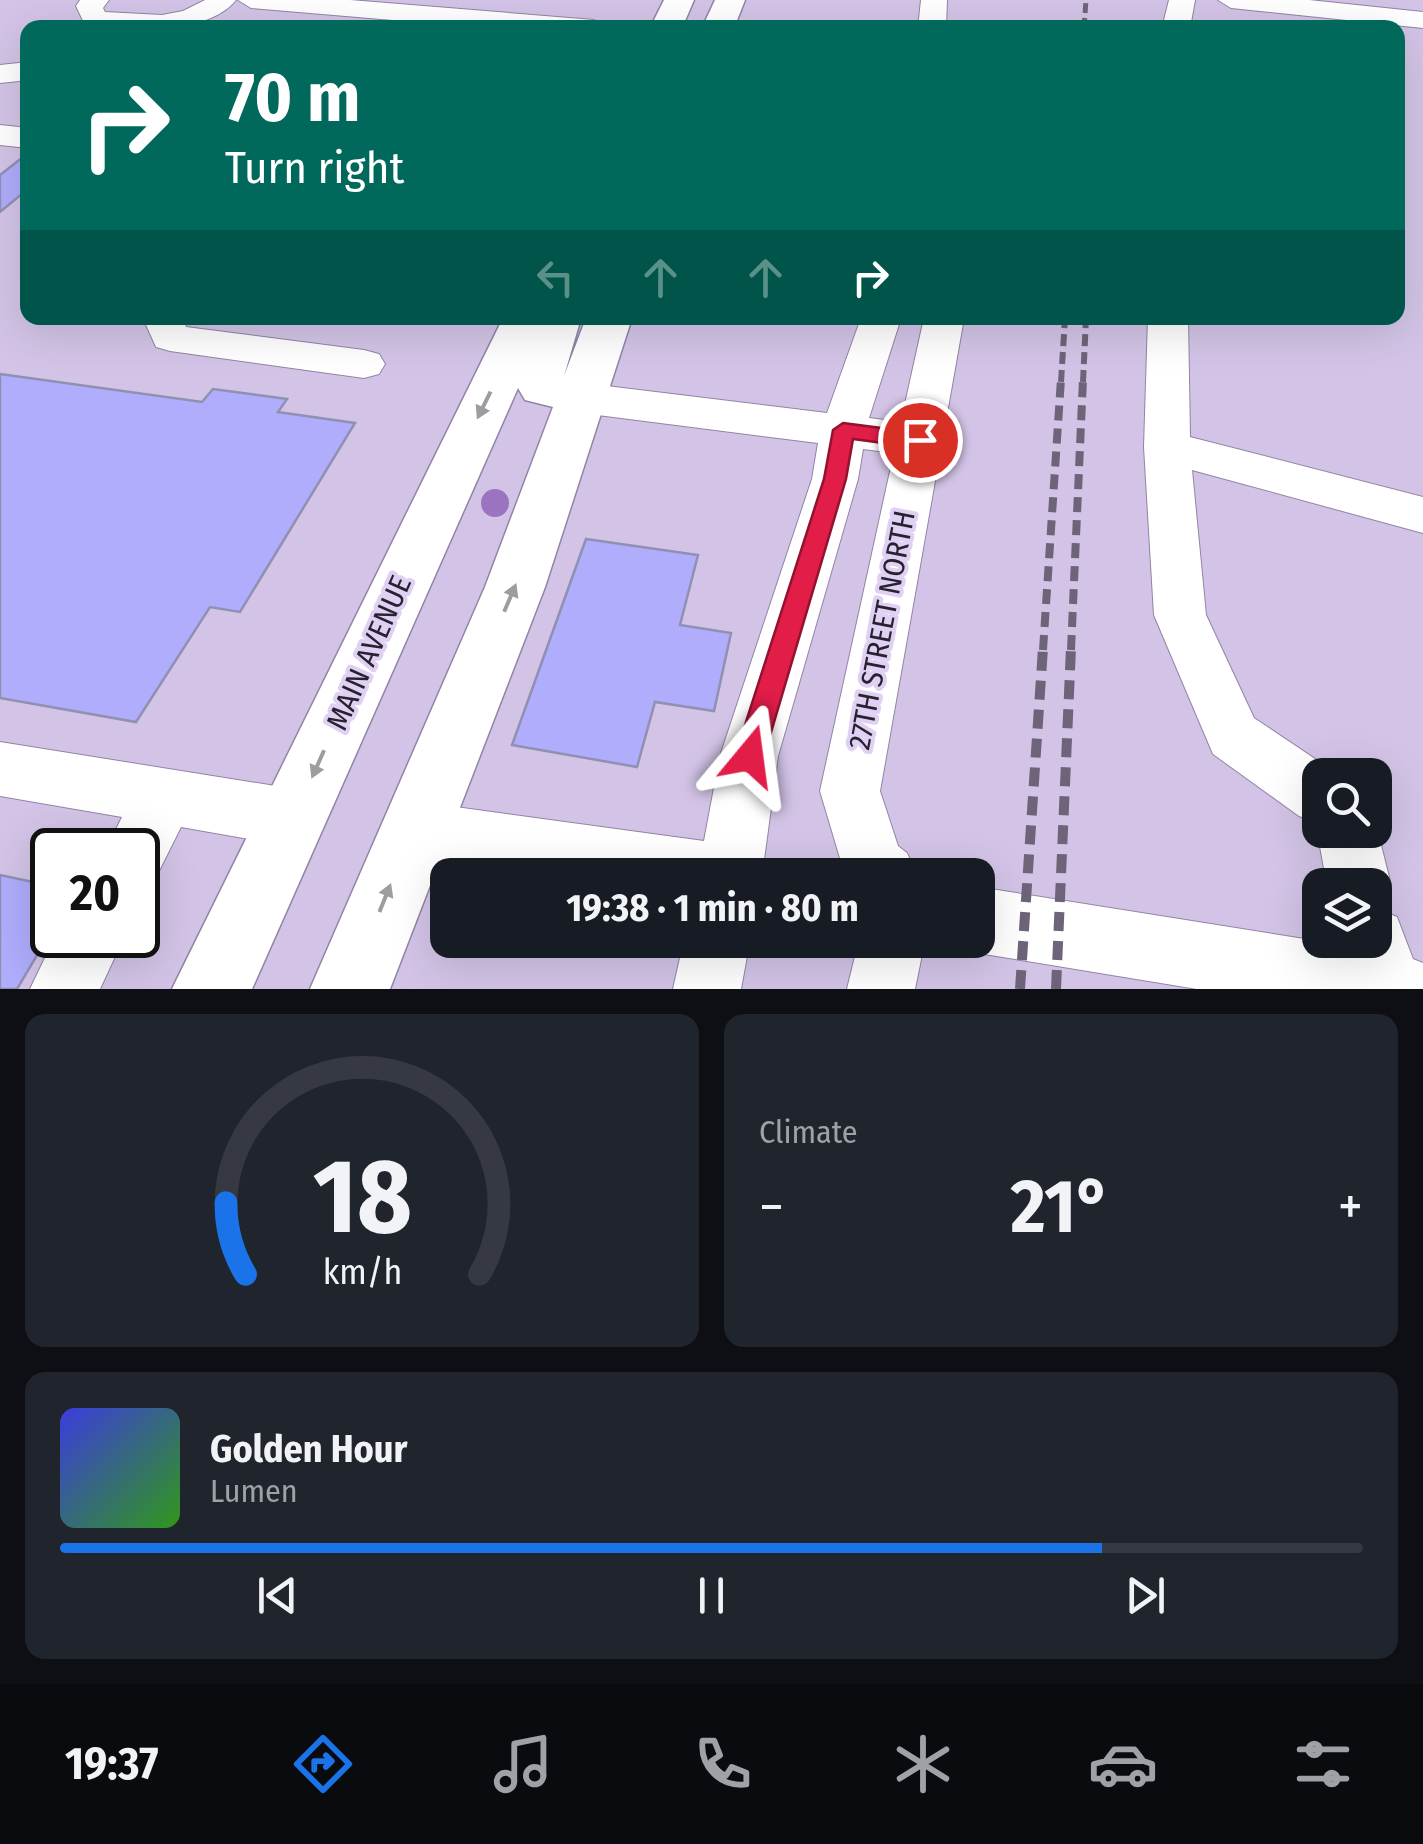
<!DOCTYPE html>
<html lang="en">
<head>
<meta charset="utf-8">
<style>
  body { margin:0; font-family:"Fira Sans Condensed",sans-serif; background:#20242c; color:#f1f3f6; height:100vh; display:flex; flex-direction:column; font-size:38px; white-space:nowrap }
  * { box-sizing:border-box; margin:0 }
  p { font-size:32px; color:#9ea1a6 }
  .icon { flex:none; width:55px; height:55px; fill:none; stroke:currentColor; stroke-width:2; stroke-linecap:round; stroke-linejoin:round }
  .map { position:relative; height:989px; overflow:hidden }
  .panel { display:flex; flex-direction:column; gap:25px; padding:25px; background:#0d0f14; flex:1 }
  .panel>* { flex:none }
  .hud { position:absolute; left:20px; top:20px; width:1385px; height:305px; border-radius:20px; box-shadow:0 10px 40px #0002; background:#00695c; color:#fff; overflow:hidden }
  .tools { position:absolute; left:1302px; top:758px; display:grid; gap:20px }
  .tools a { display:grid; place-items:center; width:90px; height:90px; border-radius:20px; background:#171b24; box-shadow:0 10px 40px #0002; font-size:50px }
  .speed { position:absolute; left:30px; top:828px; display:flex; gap:20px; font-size:50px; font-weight:700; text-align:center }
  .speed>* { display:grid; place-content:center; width:130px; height:130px; border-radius:50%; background:#171b24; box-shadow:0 10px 40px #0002; line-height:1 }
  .speed .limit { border:5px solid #111; border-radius:15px; background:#fff; color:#111 }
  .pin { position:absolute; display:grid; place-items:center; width:85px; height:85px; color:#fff; margin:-42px; border:5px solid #fff; border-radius:50%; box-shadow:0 2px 10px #0007 }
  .me { position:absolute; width:110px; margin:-55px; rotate:16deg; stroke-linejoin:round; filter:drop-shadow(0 0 8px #0008) }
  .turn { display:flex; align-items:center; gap:35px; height:210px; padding:0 40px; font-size:45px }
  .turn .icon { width:130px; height:130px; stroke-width:2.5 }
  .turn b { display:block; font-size:70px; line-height:85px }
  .lanes { display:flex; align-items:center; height:95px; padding:0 40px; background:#0003; justify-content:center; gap:50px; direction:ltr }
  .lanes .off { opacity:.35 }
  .big { font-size:75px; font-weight:700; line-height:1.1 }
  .panel .widget { flex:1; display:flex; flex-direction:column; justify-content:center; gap:15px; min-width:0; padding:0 35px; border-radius:20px; background:#20242c }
  .panel .dial { align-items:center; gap:0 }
  .dial svg { height:260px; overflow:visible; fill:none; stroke:#363941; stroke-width:7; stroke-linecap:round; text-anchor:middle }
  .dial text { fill:#f1f3f6; stroke:none }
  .song { display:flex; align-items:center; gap:30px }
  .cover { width:120px; height:120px; border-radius:15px; background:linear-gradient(135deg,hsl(240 70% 55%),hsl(110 70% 35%)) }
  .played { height:10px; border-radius:5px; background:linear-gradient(90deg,#1a73e8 80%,#363941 80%) }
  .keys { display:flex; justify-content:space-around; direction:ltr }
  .heat { display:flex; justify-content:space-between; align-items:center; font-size:55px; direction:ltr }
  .panel .tiles { flex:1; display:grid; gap:25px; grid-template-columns:1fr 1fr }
  .widget:last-child { grid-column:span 2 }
  .trip { position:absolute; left:430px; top:858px; width:565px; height:100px; border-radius:20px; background:#171b24; box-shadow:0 10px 40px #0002; font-weight:700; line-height:100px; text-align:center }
  .tabs { display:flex; height:160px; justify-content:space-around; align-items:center; background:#090b0e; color:#9ea1a6 }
  .tabs .icon { width:70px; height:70px }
  .tabs .selected { color:#1a73e8 }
  .tabs b { font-size:45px; color:#f1f3f6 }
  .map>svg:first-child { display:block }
</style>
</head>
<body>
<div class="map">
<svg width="1423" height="989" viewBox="0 0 1423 989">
  <rect width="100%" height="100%" fill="#d3c4e7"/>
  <!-- building -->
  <path fill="#afadfc" stroke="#9090b3" stroke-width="2.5" d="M28,153V189L0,212V175Z
    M0,374L202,402L213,389L287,399L278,412L355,423L240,612L210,607L136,722L0,698Z
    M586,539L698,555L680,625L731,633L714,711L655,702L637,767L512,745Z
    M0,875L52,886V930L17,989H0Z"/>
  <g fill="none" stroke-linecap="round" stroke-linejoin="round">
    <defs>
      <path id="minor" d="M80,0H109L103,8L105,12L162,15L183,11L205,0H236C210,34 124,34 85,25L76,6Z
        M238,0H350L594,20L608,28H487L251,8Z
        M921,0H947L946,28H918Z
        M1169,0H1195L1190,28H1162Z
        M1218,0H1309L1423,12V28L1231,8Z
        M28,62V80L0,83V65Z
        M0,125L28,128V148L0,145Z
        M143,318H183L186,327L364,350L379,354L385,364L379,374L364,378L170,351L156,347Z
        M861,318H901L869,418L901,422L924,318H964L880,791L898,846L907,853L917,875H845L820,791L894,453L863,449L858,479L778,756L762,875C654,875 489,889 390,851L381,830L390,809L412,801L704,841L720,756L812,479L818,443L582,413L567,408L560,398L567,388L582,383L827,413Z
        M1148,318H1188L1190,437L1423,497V533L1192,470L1206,615L1254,718L1339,775H1320V830H1375V821L1391,885L1378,909L1397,917L1413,959L1423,963V989H1197L978,953L954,940H978V887L1342,945L1341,940H1375V885H1327L1317,830L1320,824L1299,816L1213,754L1154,615L1144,447Z
        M0,742L294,789L316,798L325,818L316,838L294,847L181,827L159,871L138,880V850H106L122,817L0,796Z
        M56,935H125L100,989H30Z
        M684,940H750L741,989H673Z
        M859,940H925L915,989H847Z"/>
      <path id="major" d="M664,0H694L682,28H650Z
        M715,0H745L734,28H702Z
        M503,318H581L564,376L586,318H632L545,587L390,989H310L485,587L553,407L525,400L518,388L252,989H172Z"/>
    </defs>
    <!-- minor casing -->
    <use href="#minor" stroke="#9284a5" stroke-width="2"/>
    <!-- major casing -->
    <use href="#major" stroke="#9284a5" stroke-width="3"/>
    <!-- minor -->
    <use href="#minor" fill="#fff" fill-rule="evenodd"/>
    <!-- major -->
    <use href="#major" fill="#fff" fill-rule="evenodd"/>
    <!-- rail-far3 -->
    <path stroke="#6d647a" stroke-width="5" stroke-dasharray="10 5" stroke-linecap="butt" d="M1084,28L1086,0"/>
    <!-- rail-far2 -->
    <path stroke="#6d647a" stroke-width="6" stroke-dasharray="12 6" stroke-linecap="butt" d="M1061,382L1065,318
      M1083,382L1086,318"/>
    <!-- rail-far1 -->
    <path stroke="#6d647a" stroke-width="8" stroke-dasharray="15 8" stroke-linecap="butt" d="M1043,650L1061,379
      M1071,650L1083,379"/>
    <!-- rail -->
    <path stroke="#6d647a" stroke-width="10" stroke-dasharray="19 10" stroke-linecap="butt" d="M1020,989L1043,648
      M1056,989L1071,648"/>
  </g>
  <!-- trees -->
  <circle fill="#9a74c0" cx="495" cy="503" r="14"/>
  <!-- one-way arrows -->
  <defs><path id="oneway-solid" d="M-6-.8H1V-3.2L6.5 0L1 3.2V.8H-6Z" transform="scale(2.5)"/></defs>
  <g fill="#9e9ca1">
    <use href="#oneway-solid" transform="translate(484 405) rotate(116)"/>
    <use href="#oneway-solid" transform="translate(510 598) rotate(-67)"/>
    <use href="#oneway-solid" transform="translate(318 764) rotate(114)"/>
    <use href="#oneway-solid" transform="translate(385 898) rotate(-68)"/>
  </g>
  <!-- route -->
  <path fill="#e11d48" stroke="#92132f" stroke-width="2.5" d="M843,423L920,433L930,440L920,448L853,439L846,479L764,756L759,765L750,769L740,765L735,756L824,479L833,430Z"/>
  <g text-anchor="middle" stroke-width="8" stroke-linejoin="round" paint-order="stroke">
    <!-- street labels -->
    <g font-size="30" fill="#27222f" stroke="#e0d1f4">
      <text transform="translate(882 630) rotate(-79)" y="10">27TH STREET NORTH</text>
      <text transform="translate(369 653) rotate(-66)" y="10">MAIN AVENUE</text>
    </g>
  </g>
</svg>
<div class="tools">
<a><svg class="icon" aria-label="search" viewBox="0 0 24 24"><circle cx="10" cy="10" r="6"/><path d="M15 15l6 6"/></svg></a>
<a><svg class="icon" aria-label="layers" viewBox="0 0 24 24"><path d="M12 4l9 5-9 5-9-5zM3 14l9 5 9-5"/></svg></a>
</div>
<div class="speed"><div class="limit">20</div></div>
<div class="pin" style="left:920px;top:440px;background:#d93025"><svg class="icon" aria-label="arrive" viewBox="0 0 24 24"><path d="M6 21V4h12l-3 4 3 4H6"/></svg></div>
<svg class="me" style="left:750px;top:756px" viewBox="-20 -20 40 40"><path d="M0-17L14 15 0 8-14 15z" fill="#e11d48" stroke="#fff" stroke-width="4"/></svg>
<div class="trip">19:38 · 1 min · 80 m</div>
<div class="hud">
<div class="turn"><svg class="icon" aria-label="right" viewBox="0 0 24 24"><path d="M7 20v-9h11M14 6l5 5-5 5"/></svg><div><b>70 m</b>Turn right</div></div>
<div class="lanes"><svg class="icon off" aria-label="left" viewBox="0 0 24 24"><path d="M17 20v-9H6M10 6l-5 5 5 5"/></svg><svg class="icon off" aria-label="ahead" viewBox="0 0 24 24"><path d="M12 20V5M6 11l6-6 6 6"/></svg><svg class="icon off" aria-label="ahead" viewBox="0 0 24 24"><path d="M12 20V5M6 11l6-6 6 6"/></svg><svg class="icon" aria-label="right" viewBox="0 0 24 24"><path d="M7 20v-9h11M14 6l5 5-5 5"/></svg></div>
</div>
</div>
<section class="panel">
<div class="tiles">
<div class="widget dial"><svg viewBox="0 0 100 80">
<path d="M14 69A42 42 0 1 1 86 69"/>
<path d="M14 69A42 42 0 0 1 8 47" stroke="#1a73e8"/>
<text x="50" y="56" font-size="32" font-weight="700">18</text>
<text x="50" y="72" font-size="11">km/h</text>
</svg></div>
<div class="widget"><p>Climate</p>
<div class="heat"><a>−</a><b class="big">21°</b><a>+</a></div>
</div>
<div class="widget">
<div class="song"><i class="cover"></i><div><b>Golden Hour</b><p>Lumen</p></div></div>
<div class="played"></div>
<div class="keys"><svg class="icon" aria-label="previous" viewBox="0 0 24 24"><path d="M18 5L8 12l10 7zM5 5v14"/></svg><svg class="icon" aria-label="pause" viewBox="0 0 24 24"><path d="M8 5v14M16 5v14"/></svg><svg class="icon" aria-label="next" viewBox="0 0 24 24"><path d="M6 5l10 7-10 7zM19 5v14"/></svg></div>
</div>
</div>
</section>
<nav class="tabs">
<b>19:37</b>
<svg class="icon selected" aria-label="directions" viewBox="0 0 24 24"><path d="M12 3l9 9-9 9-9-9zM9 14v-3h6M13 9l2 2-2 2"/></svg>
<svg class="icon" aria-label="music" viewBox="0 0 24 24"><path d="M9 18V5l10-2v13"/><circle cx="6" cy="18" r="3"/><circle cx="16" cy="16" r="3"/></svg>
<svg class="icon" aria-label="phone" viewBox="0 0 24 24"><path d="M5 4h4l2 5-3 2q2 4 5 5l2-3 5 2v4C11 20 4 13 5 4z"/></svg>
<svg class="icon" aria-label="climate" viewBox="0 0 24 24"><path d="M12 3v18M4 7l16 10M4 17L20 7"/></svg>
<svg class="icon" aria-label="car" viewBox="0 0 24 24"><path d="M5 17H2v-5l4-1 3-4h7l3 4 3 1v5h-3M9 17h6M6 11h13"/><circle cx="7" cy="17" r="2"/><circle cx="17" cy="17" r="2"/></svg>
<svg class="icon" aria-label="filters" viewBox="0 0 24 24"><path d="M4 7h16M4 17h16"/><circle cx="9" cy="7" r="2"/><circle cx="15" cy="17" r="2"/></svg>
</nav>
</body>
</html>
